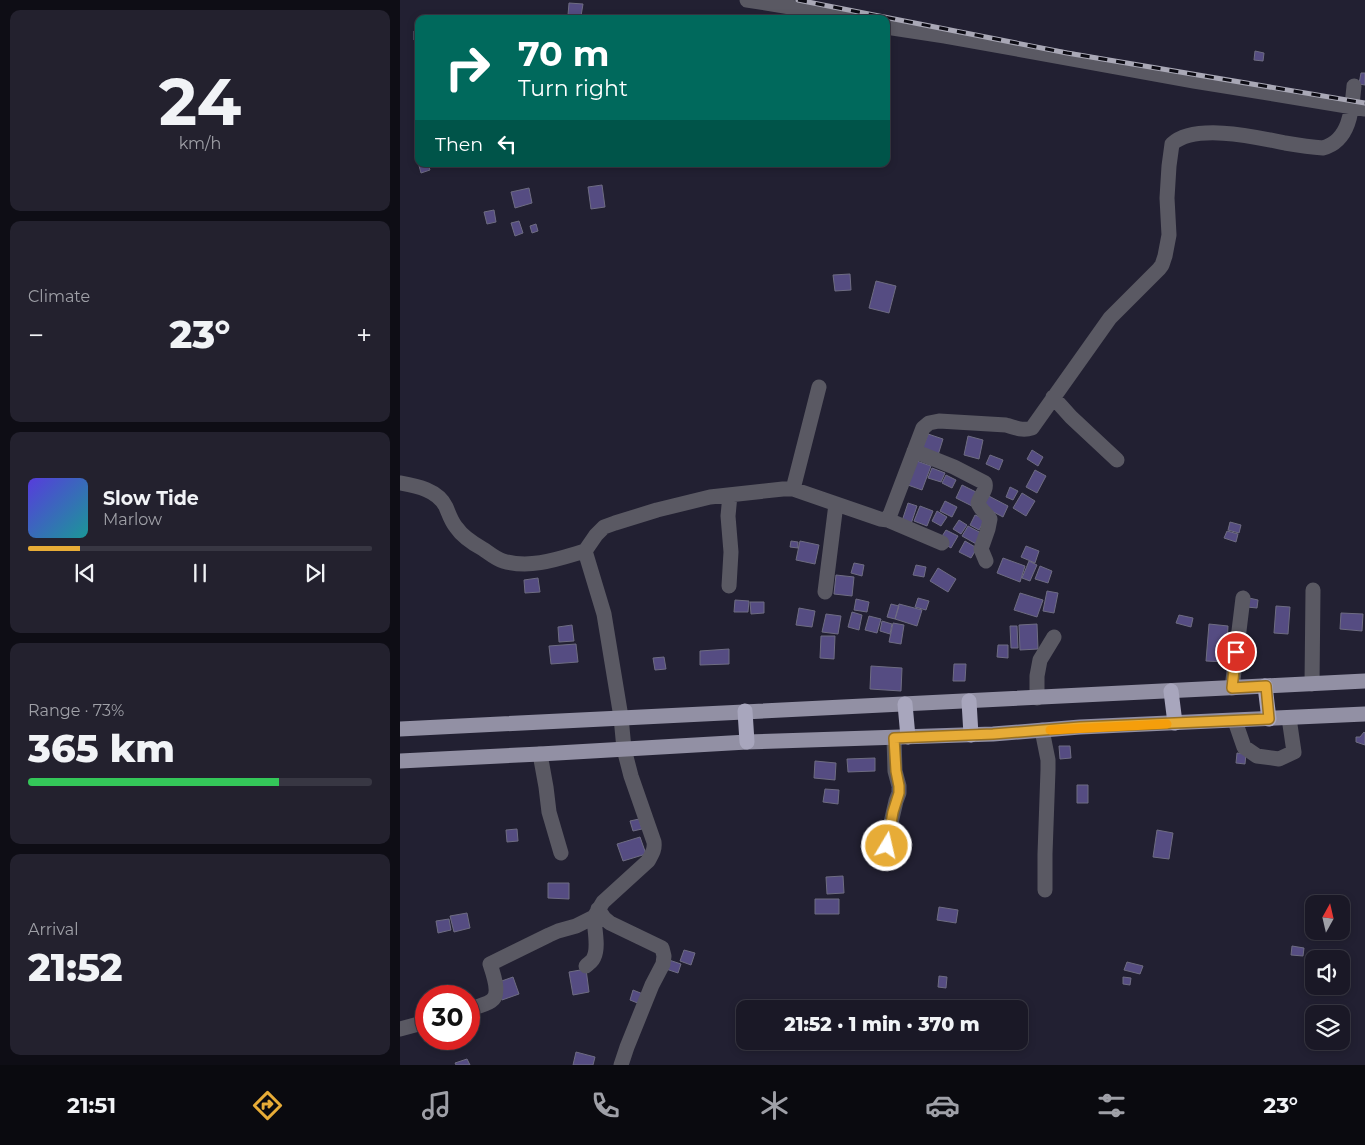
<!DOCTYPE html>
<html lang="en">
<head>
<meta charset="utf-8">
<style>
  body { margin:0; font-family:Montserrat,sans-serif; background:#23212e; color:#f1f3f6; height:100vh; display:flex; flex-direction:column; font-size:19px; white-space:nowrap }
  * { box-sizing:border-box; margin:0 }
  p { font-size:16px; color:#9fa0a7 }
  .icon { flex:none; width:28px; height:28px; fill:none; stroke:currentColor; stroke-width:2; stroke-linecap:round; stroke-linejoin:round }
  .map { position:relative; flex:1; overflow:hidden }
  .sheet { display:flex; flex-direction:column; gap:10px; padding:10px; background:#0e0d15; width:400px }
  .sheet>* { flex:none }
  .top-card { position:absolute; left:15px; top:15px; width:475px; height:152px; border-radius:10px; box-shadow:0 2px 8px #0003,0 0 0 1px #383743; background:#00695c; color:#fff; overflow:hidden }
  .needle { width:32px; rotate:8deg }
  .buttons { position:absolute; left:905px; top:895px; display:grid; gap:10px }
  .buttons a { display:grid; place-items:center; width:45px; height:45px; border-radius:10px; background:#1a1826; box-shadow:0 2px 8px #0003,0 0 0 1px #383743; font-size:25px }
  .speed { position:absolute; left:15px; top:985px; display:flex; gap:10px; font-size:25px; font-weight:700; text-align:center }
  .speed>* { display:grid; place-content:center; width:65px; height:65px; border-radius:50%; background:#1a1826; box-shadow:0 2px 8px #0003,0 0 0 1px #383743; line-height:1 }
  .speed .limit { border:8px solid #d22; background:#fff; color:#111 }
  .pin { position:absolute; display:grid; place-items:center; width:42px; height:42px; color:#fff; margin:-21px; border:2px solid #fff; border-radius:50%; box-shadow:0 1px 5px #0007 }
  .me { position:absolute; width:55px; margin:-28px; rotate:9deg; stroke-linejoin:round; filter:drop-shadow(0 0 4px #0008) }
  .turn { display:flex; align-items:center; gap:18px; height:105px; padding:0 20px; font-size:22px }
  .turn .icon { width:65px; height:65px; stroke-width:2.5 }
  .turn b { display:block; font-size:35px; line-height:42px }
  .then { display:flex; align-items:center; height:48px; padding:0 20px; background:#0003; gap:10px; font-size:19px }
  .big { font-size:38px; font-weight:800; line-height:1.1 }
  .sheet .tile { flex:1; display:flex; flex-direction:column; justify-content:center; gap:8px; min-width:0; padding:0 18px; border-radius:10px; background:#23212e }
  .sheet .dial { align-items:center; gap:0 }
  .dial b { font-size:65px; line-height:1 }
  .song { display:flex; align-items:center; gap:15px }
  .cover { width:60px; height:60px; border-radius:8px; background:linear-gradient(135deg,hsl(250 70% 55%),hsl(180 70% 35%)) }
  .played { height:5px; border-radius:2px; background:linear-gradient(90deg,#e7ac37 15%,#383743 15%) }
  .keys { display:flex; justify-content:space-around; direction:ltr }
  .heat { display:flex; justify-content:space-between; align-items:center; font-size:28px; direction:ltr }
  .charge { height:8px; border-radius:4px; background:linear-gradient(90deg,#34c759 73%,#383743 0) }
  .trip { position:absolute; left:336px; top:1000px; width:292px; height:50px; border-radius:10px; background:#1a1826; box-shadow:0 2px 8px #0003,0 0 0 1px #383743; font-weight:800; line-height:50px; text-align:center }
  .menu { display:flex; height:80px; justify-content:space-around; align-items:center; background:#0a0a0f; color:#9fa0a7 }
  .menu .icon { width:35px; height:35px }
  .menu .active { color:#e7ac37 }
  .menu b { font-size:22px; color:#f1f3f6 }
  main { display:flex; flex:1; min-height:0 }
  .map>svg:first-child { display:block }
</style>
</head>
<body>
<main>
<section class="sheet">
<div class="tile dial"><b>24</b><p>km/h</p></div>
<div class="tile"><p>Climate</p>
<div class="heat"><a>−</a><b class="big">23°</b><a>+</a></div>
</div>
<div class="tile">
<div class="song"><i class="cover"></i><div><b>Slow Tide</b><p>Marlow</p></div></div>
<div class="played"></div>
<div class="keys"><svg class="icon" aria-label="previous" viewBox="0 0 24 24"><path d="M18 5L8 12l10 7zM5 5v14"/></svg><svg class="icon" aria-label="pause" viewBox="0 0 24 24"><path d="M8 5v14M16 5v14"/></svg><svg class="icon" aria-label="next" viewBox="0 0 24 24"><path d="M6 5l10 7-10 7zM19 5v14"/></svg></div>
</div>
<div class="tile"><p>Range · 73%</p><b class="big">365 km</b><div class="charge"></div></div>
<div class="tile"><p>Arrival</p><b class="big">21:52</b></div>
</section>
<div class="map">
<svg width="965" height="1065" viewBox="0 0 965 1065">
  <rect width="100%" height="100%" fill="#222032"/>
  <!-- building -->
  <path fill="#554c82" stroke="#6e6c82" d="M169,3L183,4L181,16L168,15Z
    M14,31L19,32V40H14Z
    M855,51L864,53L863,61L854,60Z
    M961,73H965V85L959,84Z
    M18,162L19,164H28L30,170L21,173Z
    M202,185L205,207L191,209L188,187Z
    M129,188L132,203L115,208L111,192Z
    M94,210L96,222L87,224L84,212Z
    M119,221L123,233L115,236L111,223Z
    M136,224L138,231L132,233L130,226Z
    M450,274L451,290L435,291L433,275Z
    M476,281L496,286L489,313L469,308Z
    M528,434L543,439L538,455L522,449Z
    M568,436L583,440L579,459L564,455Z
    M632,450L643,457L638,466L627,459Z
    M590,455L603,460L599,470L586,464Z
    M514,460L531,466L522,490L505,484Z
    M532,468L545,473L541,482L528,478Z
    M635,470L646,476L637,493L626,487Z
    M546,475L556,480L552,488L542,483Z
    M562,485L578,493L572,506L556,498Z
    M610,487L618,491L613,500L606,497Z
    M622,493L635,501L626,516L613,508Z
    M585,494L608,506L603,517L580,505Z
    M545,501L557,507L552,517L540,511Z
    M508,503L517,506L510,527L501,524Z
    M520,506L533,511L527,526L514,521Z
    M537,511L547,517L541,526L532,521Z
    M575,515L585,519L579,530L570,525Z
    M559,520L567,525L561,534L553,529Z
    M830,522L841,525L839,533L828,530Z
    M568,526L583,534L578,545L562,536Z
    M546,530L558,536L551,548L539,541Z
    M827,531L838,534L836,542L824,538Z
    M391,541L398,542V548L390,547Z
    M400,541L419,545L415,564L396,560Z
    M565,541L577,548L571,558L559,552Z
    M626,546L639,551L635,563L621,557Z
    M603,558L625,566L620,582L597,573Z
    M629,561L637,565L630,581L622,578Z
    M454,563L464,565L462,576L451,573Z
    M516,565L526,567L524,577L513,575Z
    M640,566L652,571L648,583L635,579Z
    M538,568L556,579L548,592L530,581Z
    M436,575L454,577L452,596L434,594Z
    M138,578L140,592L125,593L124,580Z
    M647,591L658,593L654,613L643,611Z
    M620,593L643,600L637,617L614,610Z
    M518,598L529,601L526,610L515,607Z
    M849,598L858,600L857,608L847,607Z
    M456,599L469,602L467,612L454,610Z
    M335,600L349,601L348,612H334Z
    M350,602H364V613L351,614Z
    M491,604L499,606L495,619L487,617Z
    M499,604L522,610L517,626L495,619Z
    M876,606L890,607L888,634L874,633Z
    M399,608L415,611L412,627L396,625Z
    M452,612L462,615L459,630L448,627Z
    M941,613L963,614L962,631L940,629Z
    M426,614L441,616L438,634L422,632Z
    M779,615L793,618L791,627L776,623Z
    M469,616L481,619L477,633L465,630Z
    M482,621L492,624L490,634L480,631Z
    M493,623L504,625L501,644L489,642Z
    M637,624L638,649L620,650L619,625Z
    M809,624L828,626L826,662L806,661Z
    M172,625L174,641L159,642L158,627Z
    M610,626H617L618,648H611Z
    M421,636H435L434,659L420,658Z
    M176,644L178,662L151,664L149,646Z
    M598,645H608V658L597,657Z
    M329,649V664L300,665V651Z
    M264,657L266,669L255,670L253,658Z
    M554,664H566L565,681H553Z
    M471,666L502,668L501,691L470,689Z
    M964,732L965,733V745L956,742V737H960Z
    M659,746H670L671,758L660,759Z
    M837,753L846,754L845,764L836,763Z
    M475,758V771L448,772L447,759Z
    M415,761L436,763L435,780L414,778Z
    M677,785H688V803H677Z
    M425,789L439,790L438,804L423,802Z
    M239,819L242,829L233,831L230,821Z
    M117,829L118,841L107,842L106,830Z
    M757,830L773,833L769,859L753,857Z
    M240,837L246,854L223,861L217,844Z
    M443,876L444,893L427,894L426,877Z
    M148,883H169V899L148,898Z
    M415,899H439V914H415Z
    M539,907L558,910L556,923L537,920Z
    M67,913L70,928L54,932L50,916Z
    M49,919L51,930L38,933L36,921Z
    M936,934V940H926V935Z
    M892,946L904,948L903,956L891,955Z
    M284,950L295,953L291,965L280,961Z
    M269,960L281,964L278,973L266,969Z
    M727,962L743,966L740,974L724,970Z
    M186,969L189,992L173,995L169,972Z
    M539,976L547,977L546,988L538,987Z
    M113,977L119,994L102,1000L96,983Z
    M723,977L731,978L730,985L723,984Z
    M233,990L243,994L240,1004L230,1000Z
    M176,1052L195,1057L193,1065H173Z
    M67,1059L70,1065H56L55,1063Z"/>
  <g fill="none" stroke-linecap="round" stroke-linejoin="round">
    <!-- minor -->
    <path stroke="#5a5963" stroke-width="15" d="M347,0L439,15L452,19
      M486,27L545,36L794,81L965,109
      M653,397L671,417L717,460
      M514,451L554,467L585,483C587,490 580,496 578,503C580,509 586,513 590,519L588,529L581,549L586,561
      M0,483C17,486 38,490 46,507C49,514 51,521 56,527C62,536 74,544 83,549C89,553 96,559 103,561C131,569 158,559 185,551
      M393,489L419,387
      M488,520L542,543
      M329,586L331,552L328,516L330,495
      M425,592L436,504
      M912,684L913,590
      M832,688L843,598
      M637,698V676L640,660L654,637
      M835,721L844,747L857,756L879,759L894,752L889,718
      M642,730L648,760V770L645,854V890
      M140,754L146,787L149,812L161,853
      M484,864L490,827L496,801L499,793V786L495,771L494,738
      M198,909L204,918L210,923L262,948L264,956L263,964L252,985L227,1047L221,1065
      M186,966C189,963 193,961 194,957C199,947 194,927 194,917
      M69,1009C76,1007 85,1005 91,1001C101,995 93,973 90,964L149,935L158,931L176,926L194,917L203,902L248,861C252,854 255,850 254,842L231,776L224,749L221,717L204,614L185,551L196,535L204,527L215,523L257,510L310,497L383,489H393L480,519L488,520L523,428L529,423L539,421L606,425C615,428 623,431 632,428L710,318L759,269L762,265L765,256L769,235L767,198L769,166L772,144C795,123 856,137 885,143C897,145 910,147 923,148C950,141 952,109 954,86
      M0,1029L26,1022"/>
    <!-- major -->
    <path stroke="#9290a4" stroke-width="15" d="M0,729L965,681
      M0,761L140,754L347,742L593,734L680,727L965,714"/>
    <!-- highway -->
    <path stroke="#a8a6bd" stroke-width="15" d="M865,686L869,719
      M771,691L775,723
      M569,701L571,735
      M505,704L508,737
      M345,711L347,742"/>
    <defs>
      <path id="rail" d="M398,0L667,53L965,103"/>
    </defs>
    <!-- rail casing -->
    <use href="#rail" stroke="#a9a8b6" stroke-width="5"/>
    <!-- rail -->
    <use href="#rail" stroke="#0c0b13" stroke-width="3" stroke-dasharray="9" stroke-linecap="butt"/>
  </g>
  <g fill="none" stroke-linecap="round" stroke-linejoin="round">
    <defs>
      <path id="route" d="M487,846L493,812L499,793V786L496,771L494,738L593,734L680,727L869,719L866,686L832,688L836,652"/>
    </defs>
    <!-- route casing -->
    <use href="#route" stroke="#967024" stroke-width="12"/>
    <!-- route -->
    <use href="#route" stroke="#e7ac37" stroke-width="9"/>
    <!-- slow -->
    <path stroke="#f59e0b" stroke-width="9" d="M650,730L767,724"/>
  </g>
</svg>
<div class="buttons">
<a><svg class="needle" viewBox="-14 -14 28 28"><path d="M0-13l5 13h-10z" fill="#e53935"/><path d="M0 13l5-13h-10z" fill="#9fa0a7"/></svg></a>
<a><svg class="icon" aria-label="sound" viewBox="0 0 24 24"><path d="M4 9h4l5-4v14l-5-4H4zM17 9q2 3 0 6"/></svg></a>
<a><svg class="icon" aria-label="layers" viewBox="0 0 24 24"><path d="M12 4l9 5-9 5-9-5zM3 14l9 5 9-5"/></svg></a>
</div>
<div class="speed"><div class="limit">30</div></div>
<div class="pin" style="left:836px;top:652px;background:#d93025"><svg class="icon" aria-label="arrive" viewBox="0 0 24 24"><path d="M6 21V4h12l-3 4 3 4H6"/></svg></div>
<svg class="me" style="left:487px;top:846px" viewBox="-20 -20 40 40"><circle r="17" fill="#e7ac37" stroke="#fff" stroke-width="3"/><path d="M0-11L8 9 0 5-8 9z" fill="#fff"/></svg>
<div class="trip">21:52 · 1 min · 370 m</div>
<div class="top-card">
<div class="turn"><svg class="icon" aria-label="right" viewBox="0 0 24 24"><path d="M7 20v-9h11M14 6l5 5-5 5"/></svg><div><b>70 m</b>Turn right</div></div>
<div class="then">Then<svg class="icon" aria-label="left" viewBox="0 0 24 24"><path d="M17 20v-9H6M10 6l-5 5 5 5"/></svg></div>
</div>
</div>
</main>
<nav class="menu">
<b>21:51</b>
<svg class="icon active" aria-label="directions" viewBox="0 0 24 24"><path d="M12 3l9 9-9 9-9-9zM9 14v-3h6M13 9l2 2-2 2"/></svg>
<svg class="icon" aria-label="music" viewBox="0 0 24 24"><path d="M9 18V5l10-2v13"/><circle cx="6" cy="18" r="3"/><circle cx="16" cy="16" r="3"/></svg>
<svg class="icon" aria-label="phone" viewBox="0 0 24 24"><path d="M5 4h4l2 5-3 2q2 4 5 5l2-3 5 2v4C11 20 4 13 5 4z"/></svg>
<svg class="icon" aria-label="climate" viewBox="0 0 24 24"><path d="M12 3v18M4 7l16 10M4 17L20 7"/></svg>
<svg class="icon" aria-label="car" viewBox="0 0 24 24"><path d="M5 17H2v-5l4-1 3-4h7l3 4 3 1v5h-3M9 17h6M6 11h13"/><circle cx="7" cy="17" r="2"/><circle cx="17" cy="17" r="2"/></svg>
<svg class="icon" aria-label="filters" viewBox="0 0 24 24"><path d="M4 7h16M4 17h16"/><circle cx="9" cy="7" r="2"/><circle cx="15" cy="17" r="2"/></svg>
<b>23°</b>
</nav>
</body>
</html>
